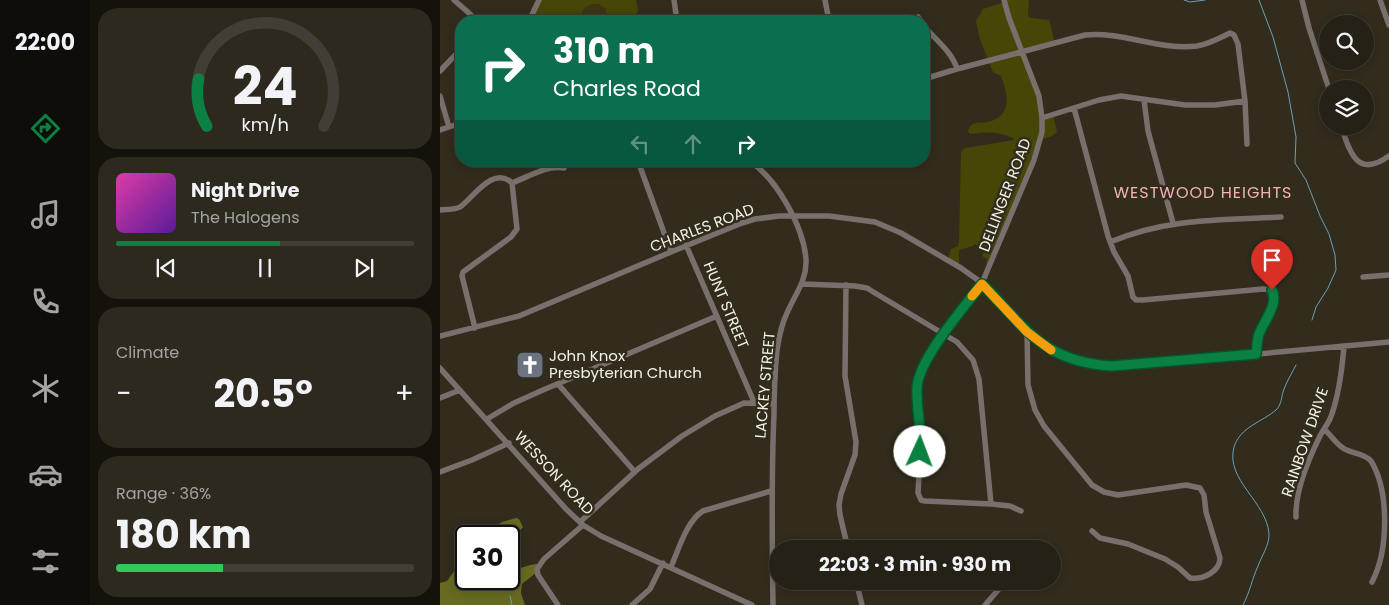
<!DOCTYPE html>
<html lang="en">
<head>
<meta charset="utf-8">
<style>
  body { margin:0; font-family:Poppins,sans-serif; background:#2e291f; color:#f1f3f6; height:100vh; display:flex; flex-direction:column; font-size:19px; white-space:nowrap }
  * { box-sizing:border-box; margin:0 }
  p { font-size:16px; color:#a4a3a1 }
  .icon { flex:none; width:28px; height:28px; fill:none; stroke:currentColor; stroke-width:2; stroke-linecap:round; stroke-linejoin:round }
  .map { position:relative; flex:1; overflow:hidden }
  .drawer { display:flex; flex-direction:column; gap:8px; padding:8px; background:#15120c; width:350px }
  .drawer>* { flex:none }
  .hud { position:absolute; left:15px; top:15px; width:475px; height:152px; border-radius:20px; box-shadow:0 2px 12px #0003,0 0 0 1px #423e35; background:#0b6e4f; color:#fff; overflow:hidden }
  .buttons { position:absolute; left:879px; top:15px; display:grid; gap:10px }
  .buttons a { display:grid; place-items:center; width:55px; height:55px; border-radius:50%; background:#262116; box-shadow:0 2px 12px #0003,0 0 0 1px #423e35; font-size:25px }
  .speed { position:absolute; left:15px; top:525px; display:flex; gap:10px; font-size:25px; font-weight:700; text-align:center }
  .speed>* { display:grid; place-content:center; width:65px; height:65px; border-radius:50%; background:#262116; box-shadow:0 2px 12px #0003,0 0 0 1px #423e35; line-height:1 }
  .speed .limit { border:2px solid #111; border-radius:8px; background:#fff; color:#111 }
  .pin { position:absolute; display:grid; place-items:center; width:42px; height:42px; color:#fff; margin:-51px -21px; border-radius:50% 50% 50% 0; rotate:-45deg; box-shadow:0 0 5px #0007 }
  .pin .icon { rotate:45deg }
  .me { position:absolute; width:55px; margin:-28px; rotate:2deg; stroke-linejoin:round; filter:drop-shadow(0 0 4px #0008) }
  .turn { display:flex; align-items:center; gap:18px; height:105px; padding:0 15px; font-size:22px }
  .turn .icon { width:65px; height:65px; stroke-width:2.5 }
  .turn b { display:block; font-size:35px; line-height:42px }
  .lanes { display:flex; align-items:center; height:48px; padding:0 15px; background:#0003; justify-content:center; gap:25px; direction:ltr }
  .lanes .off { opacity:.35 }
  .big { font-size:38px; font-weight:700; line-height:1.1 }
  .drawer .widget { flex:1; display:flex; flex-direction:column; justify-content:center; gap:8px; min-width:0; padding:0 18px; border-radius:20px; background:#2e291f }
  .drawer .dial { align-items:center; gap:0 }
  .dial svg { height:130px; overflow:visible; fill:none; stroke:#423e35; stroke-width:7; stroke-linecap:round; text-anchor:middle }
  .dial text { fill:#f1f3f6; stroke:none }
  .song { display:flex; align-items:center; gap:15px }
  .cover { width:60px; height:60px; border-radius:8px; background:linear-gradient(135deg,hsl(320 70% 55%),hsl(270 70% 35%)) }
  .played { height:5px; border-radius:2px; background:linear-gradient(90deg,#0b8043 55%,#423e35 55%) }
  .keys { display:flex; justify-content:space-around; direction:ltr }
  .heat { display:flex; justify-content:space-between; align-items:center; font-size:28px; direction:ltr }
  .charge { height:8px; border-radius:4px; background:linear-gradient(90deg,#34c759 36%,#423e35 0) }
  .trip { position:absolute; left:329px; top:540px; width:292px; height:50px; border-radius:25px; background:#262116; box-shadow:0 2px 12px #0003,0 0 0 1px #423e35; font-weight:700; line-height:50px; text-align:center }
  main { display:flex; flex:1; min-height:0 }
  .tab-bar { display:flex; flex-direction:column; width:90px; justify-content:space-around; align-items:center; background:#0f0d09; color:#a4a3a1 }
  .tab-bar .icon { width:35px; height:35px }
  .tab-bar .on { color:#0b8043 }
  .tab-bar b { font-size:22px; color:#f1f3f6 }
  .map>svg:first-child { display:block }
</style>
</head>
<body>
<main>
<nav class="tab-bar">
<b>22:00</b>
<svg class="icon on" aria-label="directions" viewBox="0 0 24 24"><path d="M12 3l9 9-9 9-9-9zM9 14v-3h6M13 9l2 2-2 2"/></svg>
<svg class="icon" aria-label="music" viewBox="0 0 24 24"><path d="M9 18V5l10-2v13"/><circle cx="6" cy="18" r="3"/><circle cx="16" cy="16" r="3"/></svg>
<svg class="icon" aria-label="phone" viewBox="0 0 24 24"><path d="M5 4h4l2 5-3 2q2 4 5 5l2-3 5 2v4C11 20 4 13 5 4z"/></svg>
<svg class="icon" aria-label="climate" viewBox="0 0 24 24"><path d="M12 3v18M4 7l16 10M4 17L20 7"/></svg>
<svg class="icon" aria-label="car" viewBox="0 0 24 24"><path d="M5 17H2v-5l4-1 3-4h7l3 4 3 1v5h-3M9 17h6M6 11h13"/><circle cx="7" cy="17" r="2"/><circle cx="17" cy="17" r="2"/></svg>
<svg class="icon" aria-label="filters" viewBox="0 0 24 24"><path d="M4 7h16M4 17h16"/><circle cx="9" cy="7" r="2"/><circle cx="15" cy="17" r="2"/></svg>
</nav>
<section class="drawer">
<div class="widget dial"><svg viewBox="0 0 100 80">
<path d="M14 69A42 42 0 1 1 86 69"/>
<path d="M14 69A42 42 0 0 1 9 40" stroke="#0b8043"/>
<text x="50" y="56" font-size="32" font-weight="700">24</text>
<text x="50" y="72" font-size="11">km/h</text>
</svg></div>
<div class="widget">
<div class="song"><i class="cover"></i><div><b>Night Drive</b><p>The Halogens</p></div></div>
<div class="played"></div>
<div class="keys"><svg class="icon" aria-label="previous" viewBox="0 0 24 24"><path d="M18 5L8 12l10 7zM5 5v14"/></svg><svg class="icon" aria-label="pause" viewBox="0 0 24 24"><path d="M8 5v14M16 5v14"/></svg><svg class="icon" aria-label="next" viewBox="0 0 24 24"><path d="M6 5l10 7-10 7zM19 5v14"/></svg></div>
</div>
<div class="widget"><p>Climate</p>
<div class="heat"><a>−</a><b class="big">20.5°</b><a>+</a></div>
</div>
<div class="widget"><p>Range · 36%</p><b class="big">180 km</b><div class="charge"></div></div>
</section>
<div class="map">
<svg width="949" height="605" viewBox="0 0 949 605">
  <rect width="100%" height="100%" fill="#322c1d"/>
  <!-- green -->
  <path fill="#444706" d="M99,0H196L198,10L195,21H89Z
    M564,0H589L588,16L590,18L609,20L615,43L582,51L594,81L602,117L613,114L617,132L612,136L600,140L546,266L547,259L542,256L545,248L535,244L533,246L519,250V263L518,266L508,260L511,249L518,246L519,240L521,152L525,148L574,140L573,138C559,131 544,132 530,134L528,131C532,120 538,124 547,122C573,117 568,94 561,76L553,72L540,39L536,21L543,9L564,2Z"/>
  <!-- forest -->
  <path fill="#676b21" d="M76,518L79,519L83,527L72,540L69,552L75,568C80,570 90,563 99,564L97,572L82,584L81,593L85,605H0V583L7,581L25,556L26,579H69V536H52C55,521 63,522 76,518Z"/>
  <!-- sand -->
  <path fill="#3c3413" d="M159,4L166,9V21H145L143,19L145,17L142,13C146,5 151,4 159,4Z"/>
  <g fill="none" stroke-linecap="round" stroke-linejoin="round">
    <!-- stream -->
    <path stroke="#6f9db8" stroke-width="1" d="M744,0L750,2L765,0
      M819,0L833,37L848,92L856,137L855,163L866,180L880,216L889,234L895,255L896,270L888,288L876,307L872,320
      M70,596L72,605
      M803,605C810,592 812,579 818,566C822,555 829,546 829,534C827,502 785,480 794,447C800,427 822,422 836,410C842,404 841,397 844,389C847,381 852,373 856,365"/>
    <!-- minor -->
    <path stroke="#78706c" stroke-width="5.5" d="M14,0L38,21
      M234,0L237,21
      M385,0L389,21
      M564,0L569,18L599,96L602,118V132L594,160L542,283L503,333L480,374L477,390L481,439L478,493L481,500L485,501L551,504L570,506L581,511
      M862,0L869,28L889,89
      M940,0L949,25
      M478,17L481,21
      M89,21L99,0
      M484,26C495,40 512,51 517,69
      M0,71L21,49
      M484,79L517,69L645,35C683,31 720,51 757,46C769,44 780,38 790,33L794,35L798,44L805,101L807,144
      M0,96L9,127
      M704,100L708,131L733,223
      M634,108L668,236L674,252L688,276L693,297L696,300H703L823,289L832,290C839,303 824,321 819,334C817,340 817,347 816,354
      M602,118L659,100L681,96L745,105H775L805,101
      M901,126C910,152 917,179 949,156
      M0,130L21,123
      M198,161L231,252
      M309,161C337,178 364,228 366,260C367,281 354,296 347,313C341,325 339,337 337,350C335,371 334,393 334,415C331,478 332,541 333,605
      M72,183C88,177 106,165 124,168
      M0,210C6,209 15,210 20,207C33,198 53,165 72,183
      M670,242C727,218 780,220 841,217
      M246,245L314,402
      M923,277L949,275
      M362,284L415,286L427,288L435,293L517,342L533,360L539,379L551,504
      M406,285L405,376L416,442L415,455L401,494L399,505L400,515L408,549
      M35,328L22,276L23,272L71,237L77,229L72,183
      M587,332L588,385L595,410L604,426L652,485L664,492L678,495L746,485L760,488L764,495L766,512L780,558C780,571 764,580 750,578L738,567L725,559L688,544L660,538L652,531
      M0,336L79,316L231,252L302,223L315,219L339,216H389L435,222L461,233L521,268L542,283L587,332L610,350L630,358L652,364L685,366L949,342
      M0,368L126,509L143,525L161,536L312,605
      M118,384L195,472
      M0,398L20,390
      M47,419L74,403L103,390L277,316
      M884,429C891,435 896,444 903,448C912,454 924,453 931,461C949,490 949,550 932,582
      M0,472L32,460L69,443
      M856,517C855,491 868,460 880,436C883,430 887,425 890,419C899,397 902,370 904,346
      M140,522L198,469L242,436L275,416L304,403L334,404
      M231,567C238,551 247,520 263,511L331,491
      M416,581L422,605
      M118,605L98,575L97,569L104,559L143,525
      M192,605L210,589L223,563
      M545,605L559,589"/>
  </g>
  <g fill="none" stroke-linecap="round" stroke-linejoin="round">
    <defs>
      <path id="route" d="M480,452C482,429 476,408 477,387C479,359 524,307 542,284C586,328 603,362 672,366L816,354C817,347 817,340 819,334C824,321 839,304 832,290"/>
    </defs>
    <!-- route casing -->
    <use href="#route" stroke="#07532c" stroke-width="12"/>
    <!-- route -->
    <use href="#route" stroke="#0b8043" stroke-width="9"/>
    <!-- slow -->
    <path stroke="#f59e0b" stroke-width="9" d="M532,296L542,284L587,332L611,350"/>
  </g>
  <!-- icons -->
  <defs>
    <symbol id="church-square" viewBox="-11 -11 22 22"><rect x="-9" y="-9" width="18" height="18" rx="4" fill="#6b7280" stroke="#322c1d"/><path d="M-1.2-6h2.4v3.5h3.3v2.4h-3.3V6h-2.4V-.1h-3.3v-2.4h3.3Z" fill="#fff"/></symbol>
  </defs>
  <g fill-rule="evenodd">
    <use href="#church-square" x="74" y="349" width="32" height="32"/>
  </g>
  <g text-anchor="middle" stroke-width="5" stroke-linejoin="round" paint-order="stroke">
    <!-- street labels -->
    <g font-size="15" fill="#f5f2e8" stroke="#322c1d">
      <text transform="translate(565 195) rotate(-69)" y="5">DELLINGER ROAD</text>
      <text transform="translate(262 228) rotate(-21)" y="5">CHARLES ROAD</text>
      <text transform="translate(286 305) rotate(67)" y="5">HUNT STREET</text>
      <text transform="translate(325 385) rotate(-85)" y="5">LACKEY STREET</text>
      <text transform="translate(865 442) rotate(-71)" y="5">RAINBOW DRIVE</text>
      <text transform="translate(114 473) rotate(47)" y="5">WESSON ROAD</text>
    </g>
    <!-- poi labels -->
    <g font-size="15" fill="#f5f2e8" stroke="#322c1d" text-anchor="start">
      <text x="109" y="361">John Knox<tspan x="109" dy="17">Presbyterian Church</tspan></text>
    </g>
    <!-- neighbourhood labels -->
    <g font-size="16" letter-spacing="1" fill="#f5b1b6" stroke="#322c1d">
      <text x="763" y="198">WESTWOOD HEIGHTS</text>
    </g>
  </g>
</svg>
<div class="buttons">
<a><svg class="icon" aria-label="search" viewBox="0 0 24 24"><circle cx="10" cy="10" r="6"/><path d="M15 15l6 6"/></svg></a>
<a><svg class="icon" aria-label="layers" viewBox="0 0 24 24"><path d="M12 4l9 5-9 5-9-5zM3 14l9 5 9-5"/></svg></a>
</div>
<div class="speed"><div class="limit">30</div></div>
<div class="pin" style="left:832px;top:290px;background:#d93025"><svg class="icon" aria-label="arrive" viewBox="0 0 24 24"><path d="M6 21V4h12l-3 4 3 4H6"/></svg></div>
<svg class="me" style="left:480px;top:452px" viewBox="-20 -20 40 40"><circle r="19" fill="#fff"/><path d="M0-13L10 11 0 6-10 11z" fill="#0b8043"/></svg>
<div class="trip">22:03 · 3 min · 930 m</div>
<div class="hud">
<div class="turn"><svg class="icon" aria-label="right" viewBox="0 0 24 24"><path d="M7 20v-9h11M14 6l5 5-5 5"/></svg><div><b>310 m</b>Charles Road</div></div>
<div class="lanes"><svg class="icon off" aria-label="left" viewBox="0 0 24 24"><path d="M17 20v-9H6M10 6l-5 5 5 5"/></svg><svg class="icon off" aria-label="ahead" viewBox="0 0 24 24"><path d="M12 20V5M6 11l6-6 6 6"/></svg><svg class="icon" aria-label="right" viewBox="0 0 24 24"><path d="M7 20v-9h11M14 6l5 5-5 5"/></svg></div>
</div>
</div>
</main>
</body>
</html>
